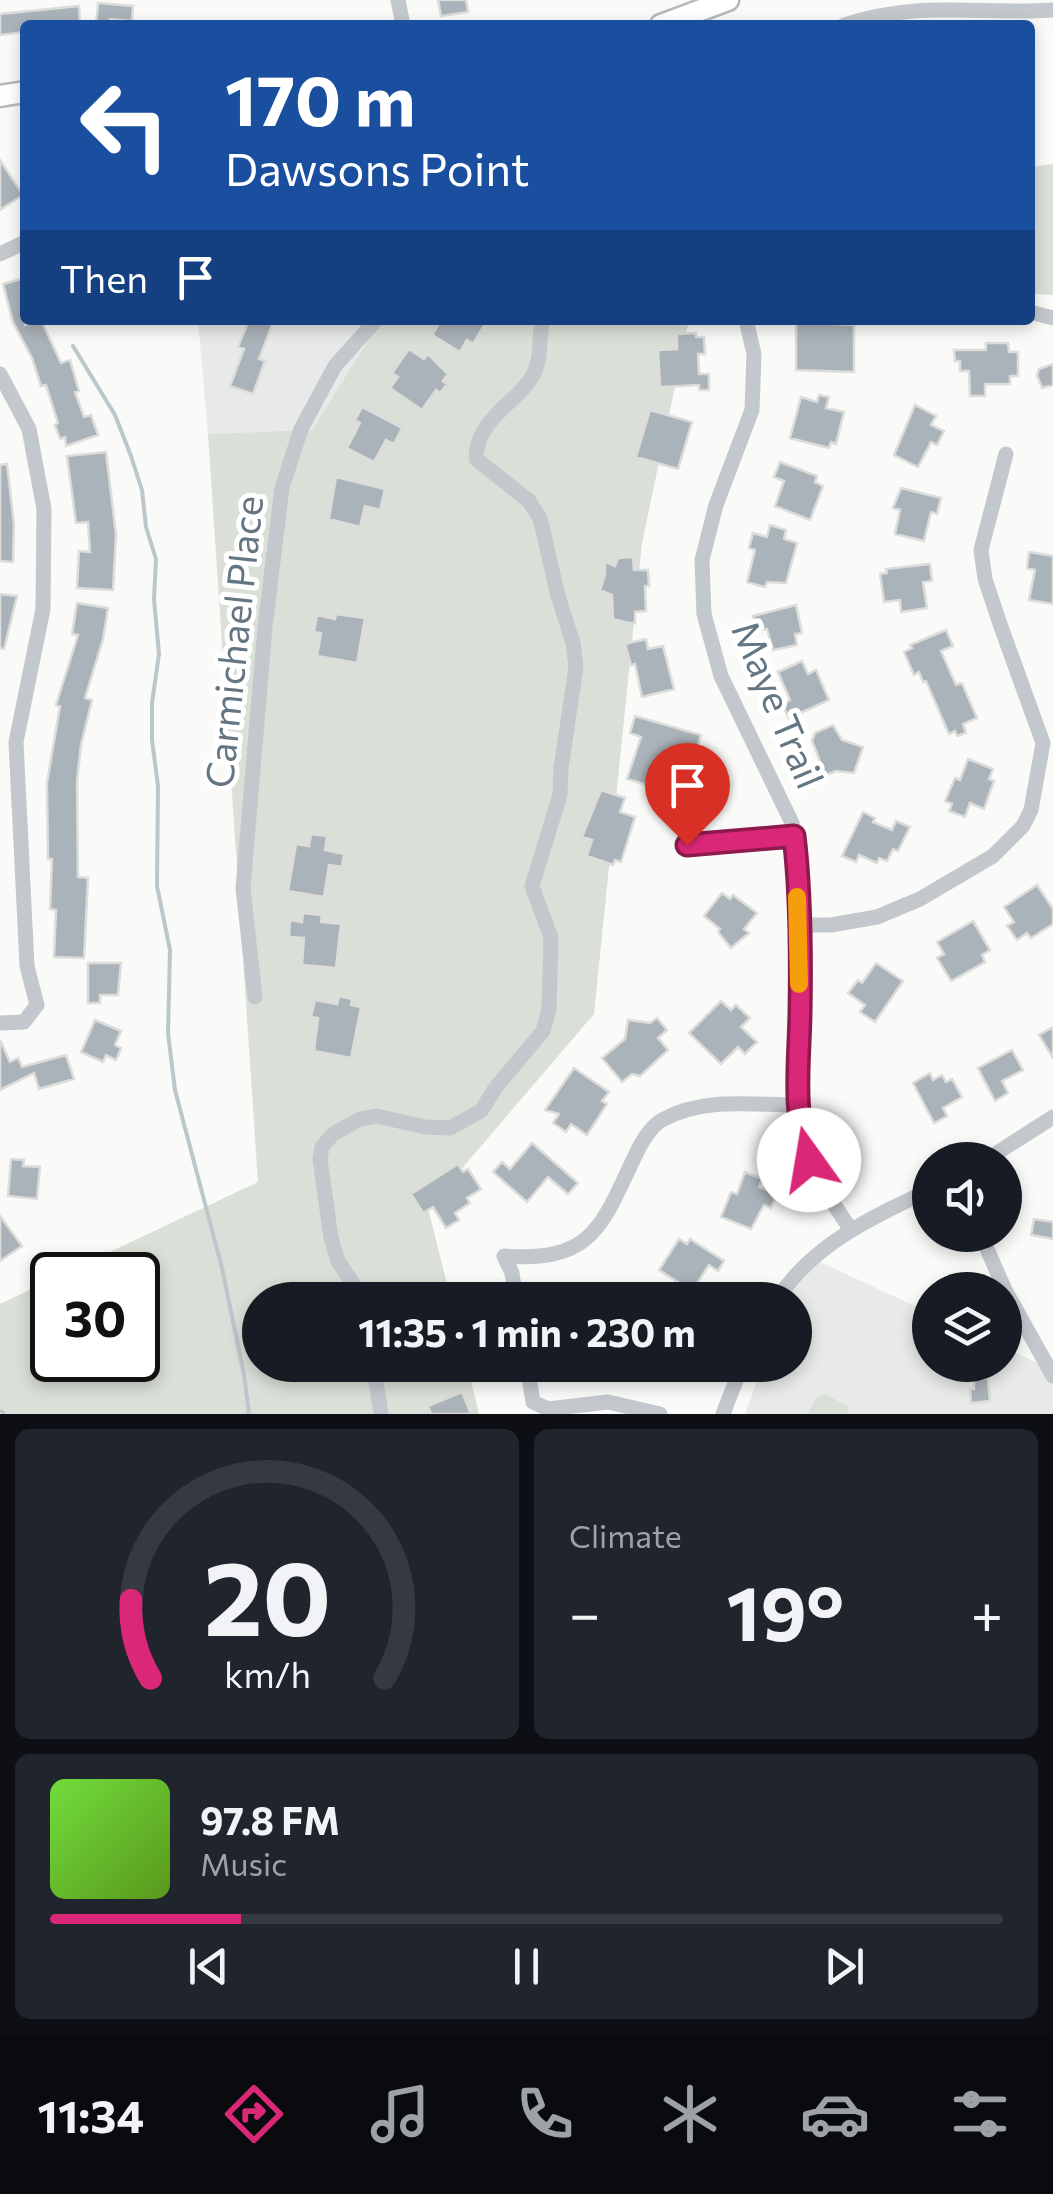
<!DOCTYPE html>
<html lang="en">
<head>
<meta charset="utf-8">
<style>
  body { margin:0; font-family:Commissioner,sans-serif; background:#20242c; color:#f1f3f6; height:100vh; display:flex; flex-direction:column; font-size:38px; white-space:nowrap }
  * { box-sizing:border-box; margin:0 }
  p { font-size:32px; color:#9ea1a6 }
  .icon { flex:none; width:55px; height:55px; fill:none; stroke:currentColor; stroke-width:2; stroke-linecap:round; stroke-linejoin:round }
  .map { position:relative; height:1414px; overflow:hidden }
  .drawer { display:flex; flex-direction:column; gap:15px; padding:15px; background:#0d0f14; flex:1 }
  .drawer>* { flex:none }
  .banner { position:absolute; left:20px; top:20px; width:1015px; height:305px; border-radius:10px; box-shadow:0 5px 15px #0003; background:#1a4fa0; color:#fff; overflow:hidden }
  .buttons { position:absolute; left:912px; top:1142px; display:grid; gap:20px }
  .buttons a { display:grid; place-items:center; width:110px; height:110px; border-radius:50%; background:#171b24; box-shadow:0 5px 15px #0003; font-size:50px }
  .speed { position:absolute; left:30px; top:1252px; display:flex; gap:20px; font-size:50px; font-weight:700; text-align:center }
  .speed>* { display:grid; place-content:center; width:130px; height:130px; border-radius:50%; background:#171b24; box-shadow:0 5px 15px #0003; line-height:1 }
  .speed .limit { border:5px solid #111; border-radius:15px; background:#fff; color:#111 }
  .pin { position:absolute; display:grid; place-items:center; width:85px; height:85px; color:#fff; margin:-102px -42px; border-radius:50% 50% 50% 0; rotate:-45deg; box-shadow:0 0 10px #0007 }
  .pin .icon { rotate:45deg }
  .me { position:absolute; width:110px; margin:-55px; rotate:347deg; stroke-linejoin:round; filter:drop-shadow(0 0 8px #0008) }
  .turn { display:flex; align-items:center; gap:35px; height:210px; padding:0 40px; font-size:45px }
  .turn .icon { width:130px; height:130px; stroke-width:2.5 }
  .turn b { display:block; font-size:70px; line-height:85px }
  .then { display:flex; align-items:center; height:95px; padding:0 40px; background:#0003; gap:20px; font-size:38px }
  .big { font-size:75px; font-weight:700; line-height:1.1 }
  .drawer .card { flex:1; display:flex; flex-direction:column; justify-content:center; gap:15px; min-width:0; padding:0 35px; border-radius:15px; background:#20242c }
  .drawer .dial { align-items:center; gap:0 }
  .dial svg { height:260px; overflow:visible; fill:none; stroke:#363941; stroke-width:7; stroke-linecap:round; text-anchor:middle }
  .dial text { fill:#f1f3f6; stroke:none }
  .song { display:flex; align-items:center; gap:30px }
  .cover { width:120px; height:120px; border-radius:15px; background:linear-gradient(135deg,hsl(100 70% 55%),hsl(90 70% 35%)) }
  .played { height:10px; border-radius:5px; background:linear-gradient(90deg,#db2777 20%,#363941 20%) }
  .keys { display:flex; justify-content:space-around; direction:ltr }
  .heat { display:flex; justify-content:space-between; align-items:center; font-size:55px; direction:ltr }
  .drawer .tiles { flex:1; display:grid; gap:15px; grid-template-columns:1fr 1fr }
  .card:last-child { grid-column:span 2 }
  .trip { position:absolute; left:242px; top:1282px; width:570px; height:100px; border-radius:50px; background:#171b24; box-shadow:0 5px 15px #0003; font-weight:700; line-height:100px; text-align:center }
  .tab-bar { display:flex; height:160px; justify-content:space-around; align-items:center; background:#090b0e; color:#9ea1a6 }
  .tab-bar .icon { width:70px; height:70px }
  .tab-bar .selected { color:#db2777 }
  .tab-bar b { font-size:45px; color:#f1f3f6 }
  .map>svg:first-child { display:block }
</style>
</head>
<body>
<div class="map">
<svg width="1053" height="1414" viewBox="0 0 1053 1414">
  <rect width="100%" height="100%" fill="#fafaf8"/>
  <!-- built -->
  <path fill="#e8e9e9" d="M198,320H381L312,431L208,434Z
    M805,1255L930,1313V1365H1005V1348L1053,1370V1414H745L763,1365H795V1300H788Z"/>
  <!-- green -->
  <path fill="#dadfd7" d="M1053,164V295L1030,294V167Z
    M381,320H689L642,543L594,1014L428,1208L451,1300H260V1365H467L479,1414H0V1304L52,1279V1360H138V1275H61L258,1182L208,434L312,430Z
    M826,1394L848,1407V1414H807L818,1396Z"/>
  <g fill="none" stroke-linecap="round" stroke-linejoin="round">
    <!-- stream -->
    <path stroke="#bbc7cb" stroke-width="4" d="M73,346L115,415L131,456L142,490L146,527L156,559L154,599L159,654L152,703V740L158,786L157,886L170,950L168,1033L175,1090L222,1268L244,1374L249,1414"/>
  </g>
  <!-- building -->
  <path fill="#aab3b9" stroke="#dcdcda" stroke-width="2.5" d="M438,0H466L468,12L441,16Z
    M98,3L133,6L132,21L110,19V25H96Z
    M79,6L80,25H25V32L0,35V14Z
    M0,160L23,195L0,210Z
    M25,278V325L41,320L61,363L70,360L79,391L75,392L84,417L91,415L98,435L66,446L65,437L60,439L55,425L58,423L46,385L41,386L32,358L13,322L3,284Z
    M249,320H274L259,359L265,361L253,394L230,386L244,349L238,347Z
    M441,320H479L485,324L473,344L467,340L460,352L432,335Z
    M796,322L854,325V372L796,370Z
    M696,333V337H704L705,354H698L699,374H709V390H699V385L660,387L658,350L677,349V334Z
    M986,343H1008L1009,352H1018V376H1010V384H985V396H970L969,371H960V361H955L954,350H986Z
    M409,349L424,359L428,354L448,374L443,381L447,384L440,393L436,390L422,410L390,388L398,377L392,373Z
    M1053,364V385L1042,388L1037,375L1039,369Z
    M819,395L829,397L826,408L844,412L836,444L831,442L829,448L790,438L801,397L817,402Z
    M915,405L936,416L931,425L944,431L937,445L931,442L918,467L894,455Z
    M362,407L402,428L394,444L386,440L374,462L347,448L360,423L355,420Z
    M650,410L692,422L678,469L636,457Z
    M106,452L116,535L113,590L77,588L79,551L90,552L88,522L76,523L67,456Z
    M780,462L817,476L815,482L823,486L810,520L775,506L784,481L774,477Z
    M7,464L14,524L13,562L0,561V465Z
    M336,477L385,489L380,510L365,506L360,527L329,519Z
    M901,488L941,498L937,514L931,512L924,541L895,534L900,510L893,508Z
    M770,525L786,530L784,539L797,543L786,583L767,582L765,587L747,582L755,550L749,548L753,533L767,537Z
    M1029,552L1053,556V604L1029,600L1035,570L1027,568Z
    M633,557L634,570H648L649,586H645L646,611L635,612V623H629L613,619L612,595L600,590L605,575V562L615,566L618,558Z
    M930,564L932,581L923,582L927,608L901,612L900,600L884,602L880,574L887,573L886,569Z
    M0,594L17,596L4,649L0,648Z
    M77,603L108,608L103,639L85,698L92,700L81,745L77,781L78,877L88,878L84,958L54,957L56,910L50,909L52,859H48L47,783L60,706L56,705L78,635L72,634Z
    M796,605L802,633L795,634L797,645L773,650L767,629L757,631L753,616Z
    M336,614L365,618L357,663L317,656L321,633L314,632L317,615L335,619Z
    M946,630L953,646L941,651L956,685L962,683L977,718L963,724L966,733L957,736L955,731L949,734L926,681L923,682L919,672L914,675L904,652L912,648L910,645Z
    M646,639L648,649L663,646L674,689L642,697L635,664L631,665L625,644Z
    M802,661L808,674L816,670L829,700L789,718L782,704L790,700L778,672Z
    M635,716L701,735L695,754L684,750L671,792L627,779L641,737L630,733Z
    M833,725L842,740L863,747L854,773L836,771L819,778L813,764L820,761L812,741L815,733Z
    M968,759L993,769L989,779L994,781L984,809L970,803L965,817L949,811L952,804L945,801L955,778L960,780Z
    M601,790L625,798L620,812L635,817L621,862L615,860L613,865L587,856L592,840L582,837Z
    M863,812L875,818L873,822L892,830L896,821L910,827L898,851L893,849L887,861L879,858L877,863L859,855L856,862L842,856Z
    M311,834L327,836L325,850L344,854L342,867L329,865L324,897L288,891L296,844L309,846Z
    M1037,885L1053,909V924L1031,938L1027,933L1017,940L1007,926L1014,922L1004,907Z
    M722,893L730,899L733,895L757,913L744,929L749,933L731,948L718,932L720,929L704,916Z
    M303,913L322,915L321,922L341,924L336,968L302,965L304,938L289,937L290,920L302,922Z
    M973,921L990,950L982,955L985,962L951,981L937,958L944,954L937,942Z
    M88,963H121L118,995H100V1003H88Z
    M876,963L903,981L875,1022L860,1012L865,1005L848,993L858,980L862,983Z
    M339,996L352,999L351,1005L361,1007L351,1058L314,1051L318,1018L311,1017L315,1000L337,1004Z
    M721,1001L731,1010L736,1005L750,1018L741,1027L757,1042L745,1054L738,1047L721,1064L689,1033Z
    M657,1018L667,1030L658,1038L668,1050L640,1076L632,1074L622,1082L602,1058L625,1039L628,1020L650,1023Z
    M95,1020L121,1031L115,1045L121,1048L116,1060L106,1055L103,1062L81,1052Z
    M1053,1027V1058L1039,1035Z
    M0,1040L10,1062L18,1058L22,1067L66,1055L74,1079L39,1089L34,1073L0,1090Z
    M1012,1050L1023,1070L1002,1081L1008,1093L995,1101L978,1068Z
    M574,1068L609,1092L602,1101L607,1104L587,1135L571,1124L566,1132L553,1123L559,1114L545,1110Z
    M930,1073L933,1080L942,1075L946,1082L952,1079L962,1097L943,1108L947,1116L934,1123L913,1083Z
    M532,1143L578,1183L568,1194L548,1177L527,1202L493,1172L502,1162L510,1169Z
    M11,1159L24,1160L23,1166L40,1167L37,1199L8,1196Z
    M458,1164L463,1172L468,1169L481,1189L467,1198L470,1203L455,1213L459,1220L446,1228L433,1207L423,1213L411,1194Z
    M745,1172L762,1179L759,1187L777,1194L771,1208L764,1205L751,1229L721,1217L731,1192L737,1194Z
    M0,1216L22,1246L0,1261Z
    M1034,1219L1053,1222V1239L1031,1235Z
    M679,1239L687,1244L690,1239L724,1261L718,1271L709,1265L692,1291L659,1270Z
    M626,1284L640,1300H608Z
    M988,1378L990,1401L971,1403L970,1389H974V1379Z
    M462,1392L471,1414H431L428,1406Z"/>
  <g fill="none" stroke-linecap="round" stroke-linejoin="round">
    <defs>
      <path id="major" d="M661,25L728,0
        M0,96L25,92"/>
    </defs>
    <!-- major casing -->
    <use href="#major" stroke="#b5babe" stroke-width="25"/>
    <!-- path -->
    <path stroke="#bbbfc2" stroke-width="2.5" stroke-dasharray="5 5" stroke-linecap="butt" d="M0,1411L8,1414"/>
    <!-- minor -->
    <path stroke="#c3c8cc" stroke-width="15" d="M398,0L403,25
      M844,25C919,0 976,15 1053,10
      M0,254L25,242
      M1030,312L1053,318
      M746,320L754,354L752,410L716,505L702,560L704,614L721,676L792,823L798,925L800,1013L796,1086L799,1129L821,1185L851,1230
      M0,374L29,429L44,509L43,609L16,742L27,966L37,1005L24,1022L0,1023
      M687,845L794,835
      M798,925H831L877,917L920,899L993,856L1023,826L1031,810L1043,743L1000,624L985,579L981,550L1006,454
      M255,997L243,888L265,627L282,488L301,429L335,366L376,320
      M986,1160L1053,1117
      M981,1235L1005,1290
      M1005,1290L1053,1376
      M364,1300L338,1261L331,1238L320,1159L322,1147L333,1134L360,1119L377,1116L425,1127L450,1128L481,1111L496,1087L543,1031L549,1009L551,938L532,886L560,795L561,768L576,667L573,643L558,596L540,518L529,501L476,459C476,415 525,400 536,368C542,353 538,336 543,320
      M516,1300L512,1273L504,1256C593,1263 602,1225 635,1156C640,1144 651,1126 662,1120C703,1097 752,1105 797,1105
      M777,1300C811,1245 874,1216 930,1190
      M380,1365L376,1382L381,1414
      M527,1365L533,1402L548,1409L608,1402L660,1414
      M723,1414L742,1365"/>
    <!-- major -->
    <use href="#major" stroke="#fff" stroke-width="20"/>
  </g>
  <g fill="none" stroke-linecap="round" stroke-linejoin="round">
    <defs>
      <path id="route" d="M687,845L794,836C801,893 801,956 800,1014C799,1066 792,1109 809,1160"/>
    </defs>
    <!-- route casing -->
    <use href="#route" stroke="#8e194d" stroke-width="25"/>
    <!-- route -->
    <use href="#route" stroke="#db2777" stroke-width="18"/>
    <!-- slow -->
    <path stroke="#f59e0b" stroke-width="18" d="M797,897L799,984"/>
  </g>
  <g text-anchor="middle" stroke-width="10" stroke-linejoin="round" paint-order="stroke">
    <!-- street labels -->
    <g font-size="38" fill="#657683" stroke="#fff">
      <text transform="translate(235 642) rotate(-84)" y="13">Carmichael Place</text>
      <text transform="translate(777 705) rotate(67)" y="13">Maye Trail</text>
    </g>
  </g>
</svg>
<div class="buttons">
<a><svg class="icon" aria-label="sound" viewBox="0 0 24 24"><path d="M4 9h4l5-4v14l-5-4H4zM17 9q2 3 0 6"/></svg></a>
<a><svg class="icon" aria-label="layers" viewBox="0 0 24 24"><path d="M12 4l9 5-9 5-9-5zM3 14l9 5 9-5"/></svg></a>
</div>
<div class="speed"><div class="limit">30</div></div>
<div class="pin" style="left:687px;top:845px;background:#d93025"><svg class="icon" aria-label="arrive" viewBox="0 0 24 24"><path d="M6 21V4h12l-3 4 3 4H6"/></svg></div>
<svg class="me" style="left:809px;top:1160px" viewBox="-20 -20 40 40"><circle r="19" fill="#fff"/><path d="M0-13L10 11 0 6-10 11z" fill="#db2777"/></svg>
<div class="trip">11:35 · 1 min · 230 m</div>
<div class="banner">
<div class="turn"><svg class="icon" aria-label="left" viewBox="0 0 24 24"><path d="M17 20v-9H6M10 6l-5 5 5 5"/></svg><div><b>170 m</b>Dawsons Point</div></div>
<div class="then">Then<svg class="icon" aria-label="arrive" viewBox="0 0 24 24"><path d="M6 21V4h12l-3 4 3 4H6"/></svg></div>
</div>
</div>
<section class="drawer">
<div class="tiles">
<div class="card dial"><svg viewBox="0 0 100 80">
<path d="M14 69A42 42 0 1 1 86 69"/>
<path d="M14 69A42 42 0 0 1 8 45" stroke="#db2777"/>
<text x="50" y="56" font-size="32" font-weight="700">20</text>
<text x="50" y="72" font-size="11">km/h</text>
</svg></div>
<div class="card"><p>Climate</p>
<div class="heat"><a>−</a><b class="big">19°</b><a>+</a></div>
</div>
<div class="card">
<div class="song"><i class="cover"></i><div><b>97.8 FM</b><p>Music</p></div></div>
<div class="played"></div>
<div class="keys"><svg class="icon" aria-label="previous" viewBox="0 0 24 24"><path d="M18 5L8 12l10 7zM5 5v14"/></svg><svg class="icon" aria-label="pause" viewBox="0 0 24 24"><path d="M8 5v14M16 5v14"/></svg><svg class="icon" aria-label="next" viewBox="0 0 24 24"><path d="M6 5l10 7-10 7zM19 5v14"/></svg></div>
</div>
</div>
</section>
<nav class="tab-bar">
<b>11:34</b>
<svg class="icon selected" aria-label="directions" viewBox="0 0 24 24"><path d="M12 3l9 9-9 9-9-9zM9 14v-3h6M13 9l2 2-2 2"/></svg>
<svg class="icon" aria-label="music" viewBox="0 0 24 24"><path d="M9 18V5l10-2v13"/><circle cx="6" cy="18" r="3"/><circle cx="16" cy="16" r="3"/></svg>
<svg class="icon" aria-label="phone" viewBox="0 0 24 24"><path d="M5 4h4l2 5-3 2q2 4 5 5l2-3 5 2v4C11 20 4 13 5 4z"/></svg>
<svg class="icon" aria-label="climate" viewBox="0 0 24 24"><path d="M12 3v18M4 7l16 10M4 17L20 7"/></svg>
<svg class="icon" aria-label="car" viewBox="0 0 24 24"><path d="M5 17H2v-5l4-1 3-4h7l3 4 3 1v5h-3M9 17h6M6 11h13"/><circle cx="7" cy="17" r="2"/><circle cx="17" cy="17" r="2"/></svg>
<svg class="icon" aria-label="filters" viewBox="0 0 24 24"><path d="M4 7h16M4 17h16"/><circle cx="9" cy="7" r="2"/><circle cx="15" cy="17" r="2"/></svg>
</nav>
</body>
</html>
